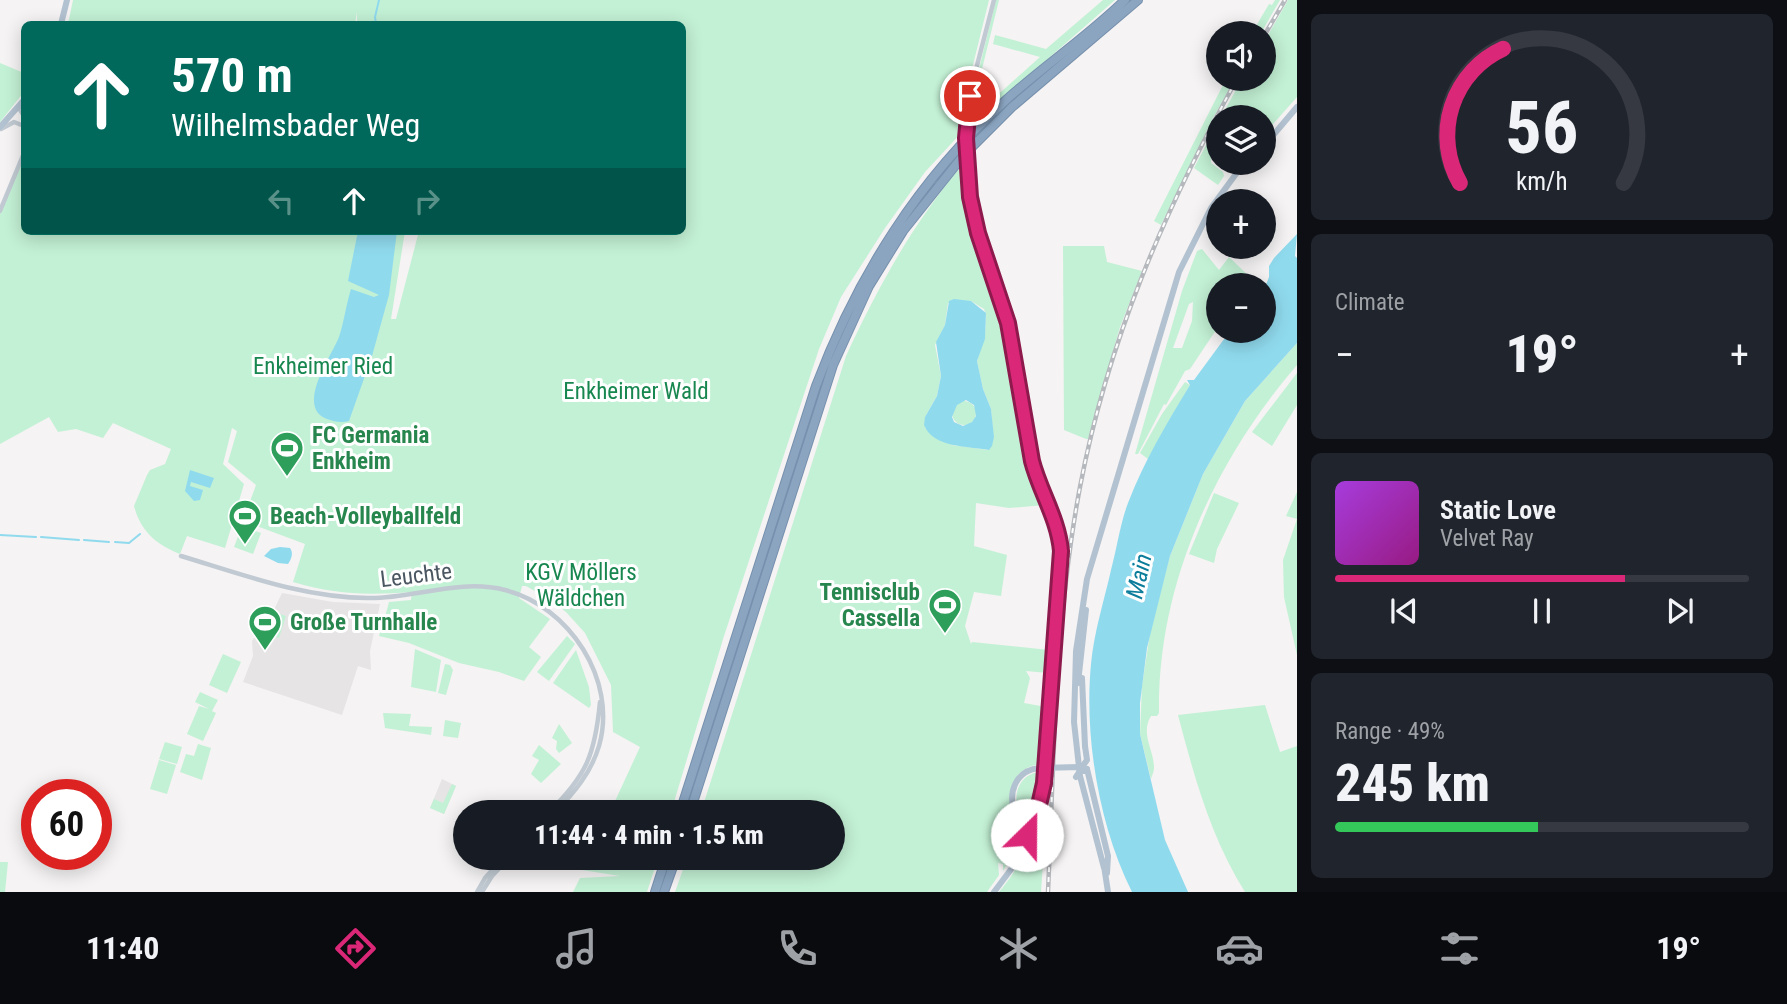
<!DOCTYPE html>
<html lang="en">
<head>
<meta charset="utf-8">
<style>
  body { margin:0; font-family:"Roboto Condensed",sans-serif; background:#20242c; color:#f1f3f6; height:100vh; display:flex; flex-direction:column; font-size:26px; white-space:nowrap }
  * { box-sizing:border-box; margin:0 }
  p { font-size:23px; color:#9ea1a6 }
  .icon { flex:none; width:38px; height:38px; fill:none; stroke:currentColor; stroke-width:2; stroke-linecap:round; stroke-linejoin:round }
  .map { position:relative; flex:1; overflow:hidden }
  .sheet { display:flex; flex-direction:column; gap:14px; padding:14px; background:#0d0f14; width:490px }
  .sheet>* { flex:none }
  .banner { position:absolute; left:21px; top:21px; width:665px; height:214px; border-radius:10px; box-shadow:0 4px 18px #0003; background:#00695c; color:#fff; overflow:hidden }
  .buttons { position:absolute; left:1206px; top:21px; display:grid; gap:14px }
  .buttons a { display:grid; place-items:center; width:70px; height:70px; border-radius:50%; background:#171b24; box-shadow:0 4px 18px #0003; font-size:35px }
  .speed { position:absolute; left:21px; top:779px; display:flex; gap:14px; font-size:35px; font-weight:700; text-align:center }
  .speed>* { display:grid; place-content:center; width:91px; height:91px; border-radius:50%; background:#171b24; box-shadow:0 4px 18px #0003; line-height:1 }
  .speed .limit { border:10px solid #d22; background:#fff; color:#111 }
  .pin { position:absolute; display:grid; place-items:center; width:60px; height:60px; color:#fff; margin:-30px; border:4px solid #fff; border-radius:50%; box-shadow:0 2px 7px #0007 }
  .me { position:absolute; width:77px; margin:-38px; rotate:23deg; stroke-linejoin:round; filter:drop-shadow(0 0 5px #0008) }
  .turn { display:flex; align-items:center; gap:24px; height:147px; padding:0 35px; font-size:32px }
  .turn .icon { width:91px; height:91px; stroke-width:2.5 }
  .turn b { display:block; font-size:49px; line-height:60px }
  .lanes { display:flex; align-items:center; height:66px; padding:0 35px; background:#0003; justify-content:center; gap:35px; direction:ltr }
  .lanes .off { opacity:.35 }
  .big { font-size:52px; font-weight:800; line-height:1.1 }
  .sheet .tile { flex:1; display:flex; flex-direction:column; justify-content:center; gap:10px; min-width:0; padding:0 24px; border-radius:10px; background:#20242c }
  .sheet .dial { align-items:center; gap:0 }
  .dial svg { height:182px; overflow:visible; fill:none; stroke:#363941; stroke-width:7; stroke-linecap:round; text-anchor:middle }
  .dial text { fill:#f1f3f6; stroke:none }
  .song { display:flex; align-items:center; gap:21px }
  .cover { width:84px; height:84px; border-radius:10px; background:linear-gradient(135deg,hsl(280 70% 55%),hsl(310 70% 35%)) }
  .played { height:7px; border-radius:4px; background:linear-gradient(90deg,#db2777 70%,#363941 70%) }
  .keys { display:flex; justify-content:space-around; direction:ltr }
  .heat { display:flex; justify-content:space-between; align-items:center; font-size:38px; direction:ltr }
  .charge { height:10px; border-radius:5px; background:linear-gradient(90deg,#34c759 49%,#363941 0) }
  .trip { position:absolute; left:453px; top:800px; width:392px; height:70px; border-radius:35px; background:#171b24; box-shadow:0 4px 18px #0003; font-weight:800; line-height:70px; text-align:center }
  .menu { display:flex; height:112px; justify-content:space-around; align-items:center; background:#090b0e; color:#9ea1a6 }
  .menu .icon { width:49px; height:49px }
  .menu .active { color:#db2777 }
  .menu b { font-size:32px; color:#f1f3f6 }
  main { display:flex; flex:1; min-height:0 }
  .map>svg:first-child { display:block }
</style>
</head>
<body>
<main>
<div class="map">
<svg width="1297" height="892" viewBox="0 0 1297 892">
  <rect width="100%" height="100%" fill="#f5f3f3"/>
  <!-- education -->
  <path fill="#e6e4e5" d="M282,593L333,602L380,604L370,651L371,670L358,666L342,715L243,682L253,656L252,641L271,616Z
    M442,779L456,786L444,814L430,808Z"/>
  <!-- green -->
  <path fill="#c3f1d5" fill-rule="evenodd" d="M73,0H989L966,93L962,132L925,172L885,228L841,297L819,349L724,636L671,812H610L640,747L613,732L611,685L585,633L566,612L549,599L526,586H522L519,598L550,619L529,647L541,657L524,681L499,672L459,663L409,643L379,636L382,624L393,627L395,620L385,617L389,602L411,600L412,592C368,595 336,595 293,582L305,544L243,521L256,485L228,462L237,431L232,428L223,464L244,484L225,548L187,536L180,554C156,544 141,532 134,506L147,475L150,470L165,464L171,449L113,423L103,438L76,429L58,432L49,417L0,444V212L24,153V231H405L391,319H396L419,231H682V24H357V12L355,24H68Z
    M996,0H999L981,73L975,115L1040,57L993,44L995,35L1046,49L1103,0H1115L971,126L975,85Z
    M1275,0H1280L1261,33H1252L1269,4L1272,5Z
    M1288,0H1297V97L1265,133L1264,117H1221L1242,79H1264V42Z
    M0,63L24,73V92L0,122Z
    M1226,79H1235L1213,118L1161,225L1154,221Z
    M1218,122V148L1211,158V163L1223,172L1224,176L1218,185L1194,168Z
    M958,170L962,171C970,231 993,285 1008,343C1012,362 1013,382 1016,402C1023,437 1030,473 1045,505L1009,508L976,503L974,546L1007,555L1001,596L974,592L965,626L971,644L972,642L1049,650L1048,673L1026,671L1030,678L1024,703L1046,707L1042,764C1025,766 1016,773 1011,789L1023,837L1003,871V864L998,863L999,875L987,892H675L687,858H833V812H701L846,356C877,289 911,227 958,170ZM971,301L984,309L986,315L985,335L977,361L983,389L991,409L993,433L989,450L952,445L925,428V417L937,396L941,376L935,345L945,325L948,303Z
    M1104,246L1107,262L1142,271L1120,327L1088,439H1086L1064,430L1063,246Z
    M1202,249L1219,270L1229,257L1251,278L1246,285H1218V327L1190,369L1185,371L1166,405L1164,404L1138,454H1135L1182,291L1197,251ZM1193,302L1192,321L1182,348H1173L1189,304Z
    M1297,343V365C1215,460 1157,585 1159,713L1157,716H1151C1140,734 1154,750 1154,768C1154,772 1152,775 1151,779L1140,734L1142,686L1151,627L1170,556L1203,474L1245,401Z
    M1297,373V405L1272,446L1252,432Z
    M1185,382L1190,385L1148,459L1140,453L1162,414Z
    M952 413a12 12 0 1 1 24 0a12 12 0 1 1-24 0Z
    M1297,492V655L1284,597L1283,560L1297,519L1286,516Z
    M1214,493L1239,503L1217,549L1214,563L1189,554Z
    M242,526L261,533L253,554L234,547Z
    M274,612L286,616L279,638L266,633Z
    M567,636L575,644L549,681L537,672Z
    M415,649L441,660L436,692L411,687Z
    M576,650L589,687L591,705L589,708L553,683Z
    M223,654L241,662L227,693L209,685Z
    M445,664L450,665L453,670L446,695L438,693Z
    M200,692L218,700L212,711L216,713L203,741L187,734L199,706L209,709L195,702Z
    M1265,705L1280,752L1297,746V892H1245C1211,838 1194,776 1178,715Z
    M383,713L411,714L409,726L432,727L431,735L385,728Z
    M445,720L461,723L458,738L443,736Z
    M559,724L572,743L559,753L556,749L557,741L552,738Z
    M165,742L182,747L177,764L159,759Z
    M198,744L211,748L202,780L180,772L186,754L194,756Z
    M539,745L561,764L541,783L531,774L539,760L532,756Z
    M159,760L176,765L167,794L150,789Z
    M1034,773H1041L1032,814L1028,817L1018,811C1014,795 1017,779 1034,773Z
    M452,784L456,786L444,814L430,808L434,799L443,803Z
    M1044,800L1047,801L1041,892H999C1024,862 1034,836 1044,800Z
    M588,858H658L647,892H573L580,878L620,876L582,870Z
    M0,862H8L5,892H0Z"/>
  <!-- water -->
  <path fill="#90daee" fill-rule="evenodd" d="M358,231H397L389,295L372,356L349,421C340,423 336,422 327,419C295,407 331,357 339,337C344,322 346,305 351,289L374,297L379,295L348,281Z
    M1297,234L1295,256L1297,258V343L1245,401L1203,474L1170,556L1147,648L1140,703V734L1165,840L1188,892H1132C1099,826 1084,737 1091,664C1094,632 1104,601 1111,570C1117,548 1120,524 1128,503C1144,461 1167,423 1190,385L1187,380H1194L1230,331H1264V290L1269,277V266L1274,258Z
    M954,299L971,301L986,313L985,339L977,361L983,389L991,409L994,437L992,446L989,450C968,446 933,448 924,425L925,417L937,396L941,376L936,342L945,325L949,301ZM966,400L974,405L976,416L972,422L963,426L954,422L952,417L957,405Z
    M190,470L214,478L210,488L191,482L190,486L203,490L200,500L194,501L185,491Z
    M280,547L290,548C294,554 291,559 288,564L278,563L264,556L271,549Z"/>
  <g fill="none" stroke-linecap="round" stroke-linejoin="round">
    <!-- stream -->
    <path stroke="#90daee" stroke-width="2" d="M376,24L375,17L379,0
      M0,535L36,537
      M41,537L79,540
      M84,540L109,542
      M115,542L129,543L140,534"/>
    <defs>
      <path id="highway" d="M680,812L816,386C858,275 918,180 1006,100C1045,65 1088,36 1125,0
        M690,812L833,365L869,286L903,231L963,156L1012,107L1138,0
        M655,892L666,858
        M664,892L676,858"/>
    </defs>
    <!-- highway casing -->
    <use href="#highway" stroke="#7690ad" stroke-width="10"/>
    <!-- minor -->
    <path stroke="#c1cad2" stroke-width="4.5" d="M19,108L24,116
      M967,128L974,77L994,0
      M1,129L14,122L24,126
      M967,167L977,229L1008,323L1032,462C1040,491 1057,516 1061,547L1044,783L1033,828
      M0,211L24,153
      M181,556C241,574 304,598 368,598C413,599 459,578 505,590C569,606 618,680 599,746C591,773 574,793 555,812
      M549,812C587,775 595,754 600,702
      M477,892L485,878L503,858
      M482,892L492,876L509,858"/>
    <!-- major -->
    <path stroke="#b3c2d1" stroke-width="6" d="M61,24L67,0
      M0,127L24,100
      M1264,146L1297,107
      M1082,678L1085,746
      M1078,683L1086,610
      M1087,769L1108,856L1107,873
      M1018,812L1033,828
      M1024,820L1031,818L1038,810
      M1029,839C1025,830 1018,823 1015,814C1007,792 1016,770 1040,768
      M1104,866L1108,892
      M1104,868L1080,776L1074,722L1076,651L1087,579L1179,272L1211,208L1244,163
      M994,892L1015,864L1029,837"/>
    <!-- highway -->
    <use href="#highway" stroke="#8ba5c1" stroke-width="8"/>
    <defs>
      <path id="rail" d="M1264,36L1285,0
        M1048,892C1054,757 1055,619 1080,487C1108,340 1165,209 1237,79"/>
    </defs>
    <!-- rail casing -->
    <use href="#rail" stroke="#b5b8bd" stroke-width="4.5"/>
    <!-- rail -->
    <use href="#rail" stroke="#fff" stroke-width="2" stroke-dasharray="5" stroke-linecap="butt"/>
    <!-- minor-bridge -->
    <path stroke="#c1cad2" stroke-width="4.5" d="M967,128V167"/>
    <!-- major-bridge -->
    <path stroke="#b3c2d1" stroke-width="6" d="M1082,767L1087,760L1085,746
      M1040,768L1079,767L1087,769
      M1076,777L1080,771H1087"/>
  </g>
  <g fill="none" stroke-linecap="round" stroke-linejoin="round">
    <defs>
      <path id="route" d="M970,96L966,138L970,197L978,233L1008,323L1032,461C1040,492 1058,518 1061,551L1044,783L1037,814L1028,839L1027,835"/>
    </defs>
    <!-- route casing -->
    <use href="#route" stroke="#8e194d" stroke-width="18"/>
    <!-- route -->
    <use href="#route" stroke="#db2777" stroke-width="12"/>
  </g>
  <!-- icons -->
  <defs>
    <symbol id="stadium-pin" viewBox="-11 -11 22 30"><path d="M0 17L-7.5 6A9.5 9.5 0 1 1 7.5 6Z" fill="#2e9e5b" stroke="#fff"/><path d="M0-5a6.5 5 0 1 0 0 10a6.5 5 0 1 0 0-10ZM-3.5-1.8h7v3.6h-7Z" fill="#fff"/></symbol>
  </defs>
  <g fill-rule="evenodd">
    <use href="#stadium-pin" x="268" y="429" width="38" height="52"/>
    <use href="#stadium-pin" x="226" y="497" width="38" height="52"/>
    <use href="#stadium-pin" x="926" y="586" width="38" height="52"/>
    <use href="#stadium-pin" x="246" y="603" width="38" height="52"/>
  </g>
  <g text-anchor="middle" stroke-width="6" stroke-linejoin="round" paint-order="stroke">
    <!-- park labels -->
    <g font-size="23" fill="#17864f" stroke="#fff">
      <text x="323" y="374">Enkheimer Ried</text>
      <text x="636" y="399">Enkheimer Wald</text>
      <text x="581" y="580">KGV Möllers<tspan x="581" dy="26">Wäldchen</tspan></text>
    </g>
    <!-- leisure labels -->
    <g font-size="23" font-weight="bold" fill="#27864d" stroke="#fff" text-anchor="start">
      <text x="312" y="443">FC Germania<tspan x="312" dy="26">Enkheim</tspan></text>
      <text x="270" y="524">Beach-Volleyballfeld</text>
      <text x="920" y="600" text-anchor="end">Tennisclub<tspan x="920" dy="26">Cassella</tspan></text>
      <text x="290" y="630">Große Turnhalle</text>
    </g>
    <!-- street labels -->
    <g font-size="23" fill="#4a5661" stroke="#fff">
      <text transform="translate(416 575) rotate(-7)" y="8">Leuchte</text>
    </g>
    <!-- water labels -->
    <g font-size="24" font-style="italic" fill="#0c7c9b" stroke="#fff">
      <text transform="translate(1139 576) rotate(-77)" y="8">Main</text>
    </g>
  </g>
</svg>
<div class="buttons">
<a><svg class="icon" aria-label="sound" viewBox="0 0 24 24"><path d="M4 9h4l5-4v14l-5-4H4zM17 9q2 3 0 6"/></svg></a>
<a><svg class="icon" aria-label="layers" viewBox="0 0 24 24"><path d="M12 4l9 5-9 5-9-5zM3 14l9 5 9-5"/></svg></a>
<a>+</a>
<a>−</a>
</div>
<div class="speed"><div class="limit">60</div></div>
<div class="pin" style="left:970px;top:96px;background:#d93025"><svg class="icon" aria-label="arrive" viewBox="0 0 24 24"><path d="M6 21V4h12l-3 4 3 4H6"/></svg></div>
<svg class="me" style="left:1027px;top:835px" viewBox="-20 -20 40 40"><circle r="19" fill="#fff"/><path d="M0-13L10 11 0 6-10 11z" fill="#db2777"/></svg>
<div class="trip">11:44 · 4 min · 1.5 km</div>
<div class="banner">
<div class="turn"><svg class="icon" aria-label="ahead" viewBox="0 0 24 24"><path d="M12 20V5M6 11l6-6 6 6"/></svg><div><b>570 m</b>Wilhelmsbader Weg</div></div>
<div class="lanes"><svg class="icon off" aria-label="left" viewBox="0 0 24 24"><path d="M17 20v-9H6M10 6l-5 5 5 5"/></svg><svg class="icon" aria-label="ahead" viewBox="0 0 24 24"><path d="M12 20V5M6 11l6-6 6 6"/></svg><svg class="icon off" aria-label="right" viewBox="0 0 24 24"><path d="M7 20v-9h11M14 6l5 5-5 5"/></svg></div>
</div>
</div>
<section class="sheet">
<div class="tile dial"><svg viewBox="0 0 100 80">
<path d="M14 69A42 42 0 1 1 86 69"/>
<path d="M14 69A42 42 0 0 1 33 10" stroke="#db2777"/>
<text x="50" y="56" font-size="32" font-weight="700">56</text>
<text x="50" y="72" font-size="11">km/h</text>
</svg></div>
<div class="tile"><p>Climate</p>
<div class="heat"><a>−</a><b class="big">19°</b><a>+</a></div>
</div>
<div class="tile">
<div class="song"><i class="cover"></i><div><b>Static Love</b><p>Velvet Ray</p></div></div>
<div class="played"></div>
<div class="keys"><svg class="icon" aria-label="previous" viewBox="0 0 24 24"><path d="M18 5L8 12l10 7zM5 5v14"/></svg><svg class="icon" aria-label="pause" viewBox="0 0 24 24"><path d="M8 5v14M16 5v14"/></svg><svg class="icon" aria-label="next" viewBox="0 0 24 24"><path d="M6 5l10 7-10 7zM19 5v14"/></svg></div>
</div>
<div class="tile"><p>Range · 49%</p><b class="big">245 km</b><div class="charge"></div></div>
</section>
</main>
<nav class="menu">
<b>11:40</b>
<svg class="icon active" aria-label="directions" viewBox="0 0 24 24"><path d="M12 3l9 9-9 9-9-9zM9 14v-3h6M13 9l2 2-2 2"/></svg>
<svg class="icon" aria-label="music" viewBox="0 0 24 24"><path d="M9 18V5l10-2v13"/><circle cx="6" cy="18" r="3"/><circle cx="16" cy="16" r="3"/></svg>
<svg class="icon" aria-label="phone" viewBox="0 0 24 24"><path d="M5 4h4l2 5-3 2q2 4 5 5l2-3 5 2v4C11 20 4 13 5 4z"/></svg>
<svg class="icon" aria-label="climate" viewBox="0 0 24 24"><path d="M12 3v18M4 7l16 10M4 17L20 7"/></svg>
<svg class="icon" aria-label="car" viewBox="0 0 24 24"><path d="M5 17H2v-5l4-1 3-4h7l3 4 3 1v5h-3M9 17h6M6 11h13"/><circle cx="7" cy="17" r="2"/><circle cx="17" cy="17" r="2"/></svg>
<svg class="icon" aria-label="filters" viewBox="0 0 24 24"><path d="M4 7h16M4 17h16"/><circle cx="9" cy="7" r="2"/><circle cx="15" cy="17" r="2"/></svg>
<b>19°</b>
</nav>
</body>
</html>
